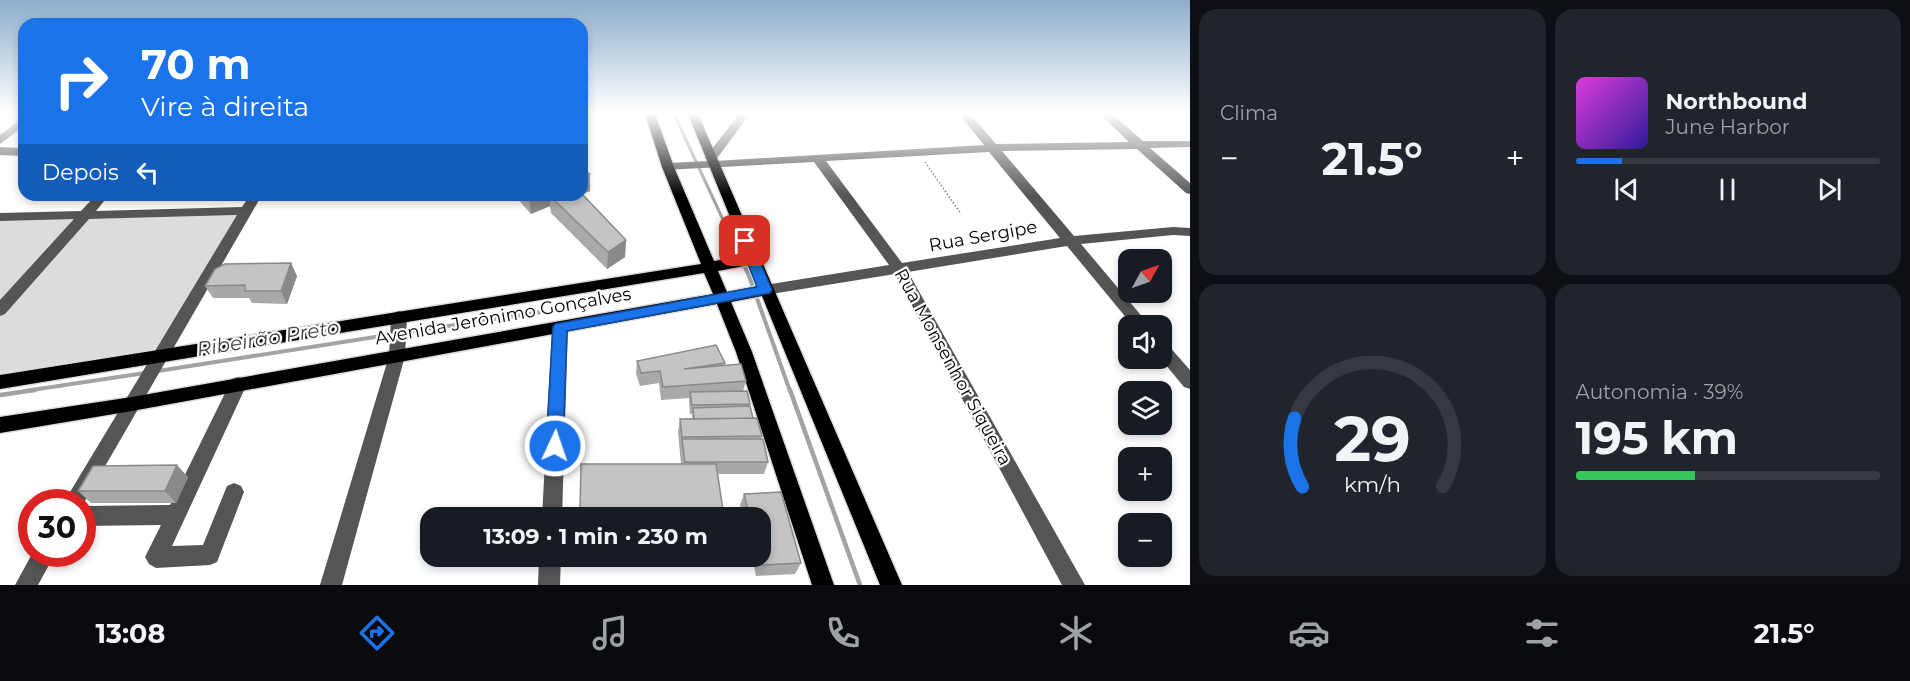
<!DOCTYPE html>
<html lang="pt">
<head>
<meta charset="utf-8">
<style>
  body { margin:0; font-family:Montserrat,sans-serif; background:#20242c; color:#f1f3f6; height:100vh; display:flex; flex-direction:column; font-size:22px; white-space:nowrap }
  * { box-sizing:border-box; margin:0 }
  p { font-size:20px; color:#9ea1a6 }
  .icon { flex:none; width:33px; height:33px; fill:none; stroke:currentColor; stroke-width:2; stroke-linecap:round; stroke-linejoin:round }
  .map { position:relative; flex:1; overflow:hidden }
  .sheet { display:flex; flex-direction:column; gap:9px; padding:9px; background:#0d0f14; width:720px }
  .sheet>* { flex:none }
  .top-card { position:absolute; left:18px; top:18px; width:570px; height:183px; border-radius:18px; box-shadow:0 3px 9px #0003; background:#1a73e8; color:#fff; overflow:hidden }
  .needle { width:39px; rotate:50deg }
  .buttons { position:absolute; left:1118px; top:249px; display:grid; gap:12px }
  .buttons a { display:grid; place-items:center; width:54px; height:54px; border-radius:12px; background:#171b24; box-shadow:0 3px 9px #0003; font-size:30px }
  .speed { position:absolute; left:18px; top:489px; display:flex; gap:12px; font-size:30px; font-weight:700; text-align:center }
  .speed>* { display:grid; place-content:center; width:78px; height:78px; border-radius:50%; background:#171b24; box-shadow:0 3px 9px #0003; line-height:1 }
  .speed .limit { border:9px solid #d22; background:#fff; color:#111 }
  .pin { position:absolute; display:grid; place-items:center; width:51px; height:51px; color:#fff; margin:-26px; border-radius:12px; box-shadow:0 3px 9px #0006 }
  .me { position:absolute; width:66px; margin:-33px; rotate:3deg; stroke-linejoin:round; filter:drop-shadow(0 0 4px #0008) }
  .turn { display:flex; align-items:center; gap:21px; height:126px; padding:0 24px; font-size:27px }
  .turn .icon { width:78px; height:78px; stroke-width:2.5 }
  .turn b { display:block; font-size:42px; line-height:51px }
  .then { display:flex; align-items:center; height:57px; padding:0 24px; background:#0003; gap:12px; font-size:22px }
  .big { font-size:45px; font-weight:700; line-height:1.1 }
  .sheet .card { flex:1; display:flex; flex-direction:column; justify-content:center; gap:9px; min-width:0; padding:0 21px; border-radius:18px; background:#20242c }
  .sheet .dial { align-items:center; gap:0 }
  .dial svg { height:156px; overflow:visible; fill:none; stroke:#363941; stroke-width:7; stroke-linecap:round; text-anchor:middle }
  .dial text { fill:#f1f3f6; stroke:none }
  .song { display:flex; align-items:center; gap:18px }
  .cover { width:72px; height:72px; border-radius:9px; background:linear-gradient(135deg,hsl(300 70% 55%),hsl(250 70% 35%)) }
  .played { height:6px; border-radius:3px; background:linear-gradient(90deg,#1a73e8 15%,#363941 15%) }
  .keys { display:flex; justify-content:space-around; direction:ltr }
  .heat { display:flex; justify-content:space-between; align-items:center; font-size:33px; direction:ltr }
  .charge { height:9px; border-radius:4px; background:linear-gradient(90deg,#34c759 39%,#363941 0) }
  .sheet .tiles { flex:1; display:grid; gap:9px; grid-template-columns:repeat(2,1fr) }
  .trip { position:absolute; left:420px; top:507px; width:351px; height:60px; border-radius:18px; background:#171b24; box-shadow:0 3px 9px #0003; font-weight:700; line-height:60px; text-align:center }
  .tabs { display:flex; height:96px; justify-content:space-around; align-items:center; background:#090b0e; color:#9ea1a6 }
  .tabs .icon { width:42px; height:42px }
  .tabs .on { color:#1a73e8 }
  .tabs b { font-size:27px; color:#f1f3f6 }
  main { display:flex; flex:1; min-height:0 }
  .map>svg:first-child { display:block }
</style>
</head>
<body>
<main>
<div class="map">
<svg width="1190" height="585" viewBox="0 0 1190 585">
  <rect width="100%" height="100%" fill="#fff"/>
  <!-- green -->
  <path fill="#dcdcdc" d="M239,215L155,352L0,377V316L88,219Z
    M79,218L0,304V220Z"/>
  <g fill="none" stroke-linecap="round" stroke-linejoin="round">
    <!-- stream-far2 -->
    <path stroke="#a3a3a3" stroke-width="3" d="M674,114L731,237"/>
    <!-- stream-far1 -->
    <path stroke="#a3a3a3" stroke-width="4" d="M730,236L749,276L790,391
      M401,333L541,312
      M158,371L394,334
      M25,391L145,373"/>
    <!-- stream -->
    <path stroke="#a3a3a3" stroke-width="4.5" d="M790,390L860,585
      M0,395L35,390"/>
    <defs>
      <path id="major" d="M645,114H655L674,167L714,261L746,256L688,114H698L902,585H880L762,296L731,302L752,352L834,585H812L736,352L717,304L132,411L0,433V417L132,397L713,294L704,273L0,389V375L701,264L662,167ZM749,265L758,286L727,292L718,271Z"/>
    </defs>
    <!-- major casing -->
    <use href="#major" stroke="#dbdbdb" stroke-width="3"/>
    <!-- path -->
    <path stroke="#777" stroke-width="1.5" stroke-dasharray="1.5 2" stroke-linecap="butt" d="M925,162L961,214"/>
    <!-- minor -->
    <path fill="#555" fill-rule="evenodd" d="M739,114H750L715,161L984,145L959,114H970L996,144L1129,142L1100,114H1112L1143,141H1190V147L1150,148L1190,183V194L1186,193L1137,149L1002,151L1074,236L1173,227L1190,228V236L1173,235L1081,244L1150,326H1133L1067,246L908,272L1085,585H1062L895,274L765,295L760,294L758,290L765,285L889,265L814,162L664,170L662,167L668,163L709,161L705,158ZM989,152L1060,238L902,263L826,161Z
      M24,117V126L0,144V135Z
      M0,147L24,148V156L0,155Z
      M96,195H109L96,211L242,207L250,195H262L82,506V502H64L237,215L89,219L5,314L0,316V300L74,219L0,221V213L81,211Z
      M399,311L405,313L407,317L405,356L342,585H320L389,356L391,317L393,313Z
      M560,321L566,323L568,327L562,518H542L552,327L554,323Z
      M1161,342L1167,344L1190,370V389L1184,387L1160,358Z
      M238,377L244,379L247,384L172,546L203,545L227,486L234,483L241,486L244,492L217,562L210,565L156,568L149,564L145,557L161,525L82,526V506L170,505L232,379Z
      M32,554H55L38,585H15Z
      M539,556H561L560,585H538Z"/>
    <!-- major -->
    <use href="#major" fill="#000" fill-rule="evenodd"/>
  </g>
  <!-- wall -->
  <path fill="#a9a9a9" d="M582,168L590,174V191L582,194L626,240L625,257L607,269L551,213L550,206L531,214L514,195H582Z
    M297,276L287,304L252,303L249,298H213L205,286Z
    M637,361L725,363V365L746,381L743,391L750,404L749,406L753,418L762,436L761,439L768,462L764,474H718L723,510L721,518H580V510L681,464L678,432L680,419H692V414H690L689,401V398L661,400L659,383L640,386L636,374Z
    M188,477L176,503H91L78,491Z
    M744,494L801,563L795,574L756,576L752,556H760V518H743L740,505Z"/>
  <!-- shaded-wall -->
  <path fill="#898989" d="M590,174V191L582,194V177Z
    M535,195H579L550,196V206L531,214L529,197Z
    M626,240L625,257L607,269L608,252Z
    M291,263L297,276L287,304L281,291Z
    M177,465L188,477L176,503L165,491Z"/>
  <!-- building -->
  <path fill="#c4c4c4" stroke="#898989" stroke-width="1.5" d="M582,168L590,174L582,177Z
    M582,194L626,240L608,252L550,196L552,195H582Z
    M291,263L281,291H245V285L205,286L215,269L225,264Z
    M716,345L725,363L684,369L741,364L746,381L663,387L660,371L641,373L637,361Z
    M747,391L750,404L692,405L690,392Z
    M750,406L753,418L694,419L693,408Z
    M757,418L762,436L682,437L680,419Z
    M682,439H763L768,462H685Z
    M581,464H716L723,510H580Z
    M177,465L165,491H78L93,466Z
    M781,492L801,563L761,565L759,556H760V518H750L744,494Z"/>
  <!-- sky -->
  <linearGradient id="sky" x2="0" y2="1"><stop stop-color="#8cadcc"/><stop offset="0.58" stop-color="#fff"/><stop offset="1" stop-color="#fff" stop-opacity="0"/></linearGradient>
  <rect width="1190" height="196" fill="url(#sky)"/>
  <!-- route -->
  <path fill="#1a73e8" stroke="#114b97" stroke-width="1.5" d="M745,237L751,241L772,290L770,293L567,331L563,446L561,451L555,454L549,451L546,446L553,327L555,324L757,287L739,241Z"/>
  <g text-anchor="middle" stroke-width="4.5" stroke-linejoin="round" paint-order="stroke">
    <!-- street labels -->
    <g font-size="18" fill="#000" stroke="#fff">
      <text transform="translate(983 236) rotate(-10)" y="6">Rua Sergipe</text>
      <text transform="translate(503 316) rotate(-10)" y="6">Avenida Jerônimo Gonçalves</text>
      <text transform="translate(953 367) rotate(61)" y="6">Rua Monsenhor Siqueira</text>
    </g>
    <!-- water labels -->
    <g font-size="20" font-style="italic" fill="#444" stroke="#fff">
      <text transform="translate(268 338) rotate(-9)" y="7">Ribeirão Preto</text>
    </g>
  </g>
</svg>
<div class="buttons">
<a><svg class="needle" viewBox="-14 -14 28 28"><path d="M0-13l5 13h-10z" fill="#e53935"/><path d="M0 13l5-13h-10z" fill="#9ea1a6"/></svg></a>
<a><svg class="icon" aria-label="sound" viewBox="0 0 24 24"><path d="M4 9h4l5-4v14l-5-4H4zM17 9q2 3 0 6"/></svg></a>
<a><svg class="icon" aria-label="layers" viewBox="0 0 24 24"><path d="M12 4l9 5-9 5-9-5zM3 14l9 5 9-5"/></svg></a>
<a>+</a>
<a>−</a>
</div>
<div class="speed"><div class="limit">30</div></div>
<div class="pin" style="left:745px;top:241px;background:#d93025"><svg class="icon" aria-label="arrive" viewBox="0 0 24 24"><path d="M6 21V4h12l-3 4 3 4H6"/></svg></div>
<svg class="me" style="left:555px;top:446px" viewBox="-20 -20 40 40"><circle r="17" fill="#1a73e8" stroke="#fff" stroke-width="3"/><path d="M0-11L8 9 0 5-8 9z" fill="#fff"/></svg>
<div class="trip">13:09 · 1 min · 230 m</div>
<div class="top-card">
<div class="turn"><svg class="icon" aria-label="right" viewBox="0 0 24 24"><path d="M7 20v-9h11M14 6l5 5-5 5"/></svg><div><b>70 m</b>Vire à direita</div></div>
<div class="then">Depois<svg class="icon" aria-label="left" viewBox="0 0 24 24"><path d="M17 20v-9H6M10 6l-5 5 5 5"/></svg></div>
</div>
</div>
<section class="sheet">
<div class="tiles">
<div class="card"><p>Clima</p>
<div class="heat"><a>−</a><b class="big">21.5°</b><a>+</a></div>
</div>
<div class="card">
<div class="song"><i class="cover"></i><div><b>Northbound</b><p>June Harbor</p></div></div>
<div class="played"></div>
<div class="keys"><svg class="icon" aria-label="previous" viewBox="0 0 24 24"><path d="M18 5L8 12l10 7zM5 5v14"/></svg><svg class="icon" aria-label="pause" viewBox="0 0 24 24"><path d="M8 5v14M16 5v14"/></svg><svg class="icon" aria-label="next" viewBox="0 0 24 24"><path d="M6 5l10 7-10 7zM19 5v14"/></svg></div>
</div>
<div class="card dial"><svg viewBox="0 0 100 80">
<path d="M14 69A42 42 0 1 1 86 69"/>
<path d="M14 69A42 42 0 0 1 10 34" stroke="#1a73e8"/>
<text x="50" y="56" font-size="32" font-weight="700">29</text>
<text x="50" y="72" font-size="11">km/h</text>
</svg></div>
<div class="card"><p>Autonomia · 39%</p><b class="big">195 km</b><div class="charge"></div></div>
</div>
</section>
</main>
<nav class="tabs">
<b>13:08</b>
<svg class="icon on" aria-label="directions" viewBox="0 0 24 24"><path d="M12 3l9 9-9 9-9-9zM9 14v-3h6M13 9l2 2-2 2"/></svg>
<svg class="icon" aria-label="music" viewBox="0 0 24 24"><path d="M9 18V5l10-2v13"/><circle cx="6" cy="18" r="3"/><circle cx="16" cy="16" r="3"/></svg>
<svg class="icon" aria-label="phone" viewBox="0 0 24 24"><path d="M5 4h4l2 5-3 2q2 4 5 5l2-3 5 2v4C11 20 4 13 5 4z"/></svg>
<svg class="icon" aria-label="climate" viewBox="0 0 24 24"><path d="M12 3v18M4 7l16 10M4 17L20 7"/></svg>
<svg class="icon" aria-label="car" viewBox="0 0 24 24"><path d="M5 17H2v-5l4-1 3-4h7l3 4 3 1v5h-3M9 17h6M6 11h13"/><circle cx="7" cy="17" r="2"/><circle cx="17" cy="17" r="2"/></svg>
<svg class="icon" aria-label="filters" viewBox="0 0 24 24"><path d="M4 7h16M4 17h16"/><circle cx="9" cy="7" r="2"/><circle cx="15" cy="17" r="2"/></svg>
<b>21.5°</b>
</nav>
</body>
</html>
